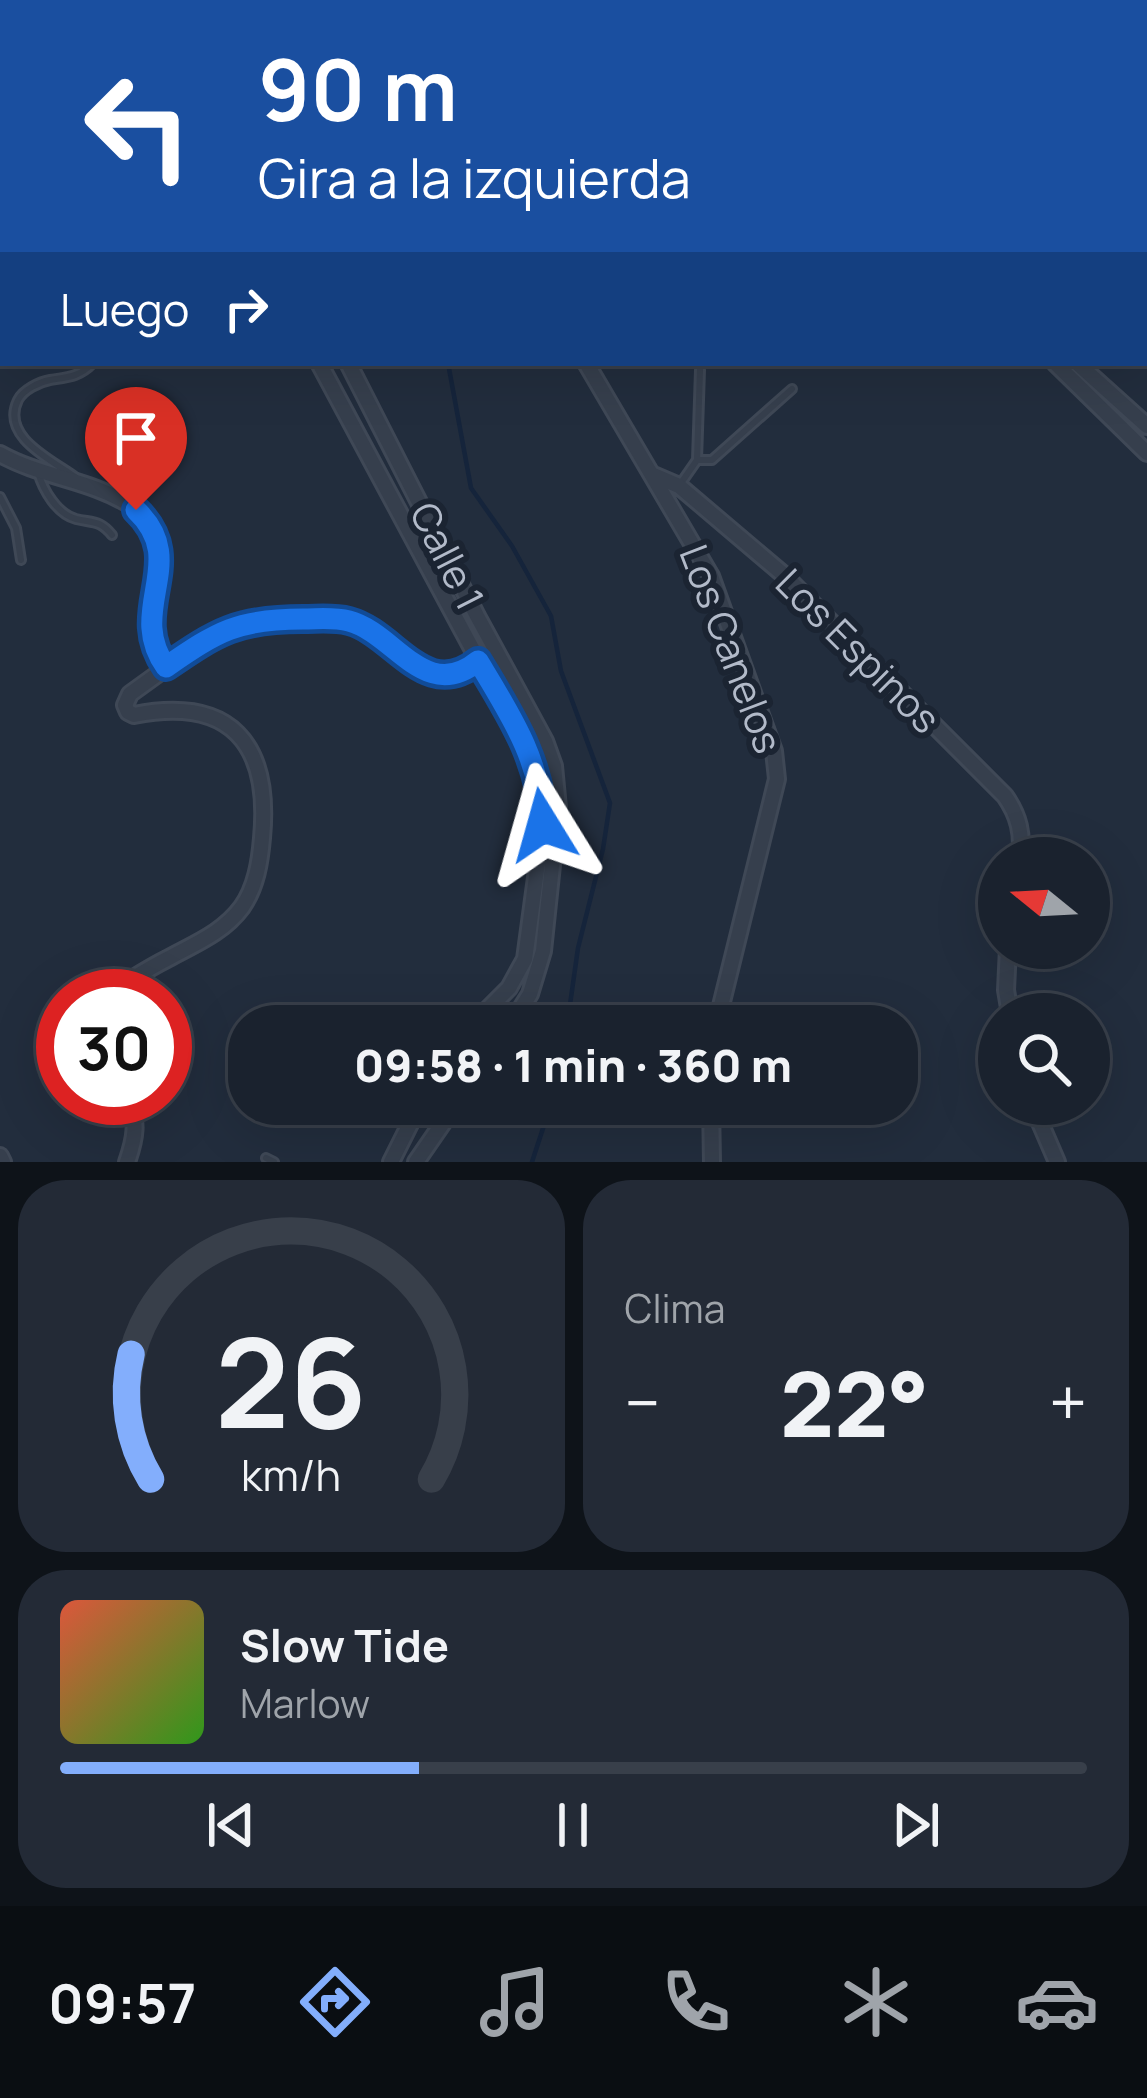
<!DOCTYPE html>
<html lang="es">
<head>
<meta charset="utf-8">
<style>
  body { margin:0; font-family:Manrope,sans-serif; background:#232a36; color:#f1f3f6; height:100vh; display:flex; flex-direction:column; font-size:45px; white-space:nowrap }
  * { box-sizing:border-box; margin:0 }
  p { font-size:39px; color:#9fa4aa }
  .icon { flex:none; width:66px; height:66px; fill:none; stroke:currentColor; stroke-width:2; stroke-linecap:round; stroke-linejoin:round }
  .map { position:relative; height:1162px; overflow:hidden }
  .sheet { display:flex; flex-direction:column; gap:18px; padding:18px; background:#0e1319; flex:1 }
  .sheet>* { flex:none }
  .guide { position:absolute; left:0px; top:0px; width:1149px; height:366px; box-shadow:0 12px 48px #0002,0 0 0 3px #383f4a; background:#1a4fa0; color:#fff; overflow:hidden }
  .needle { width:78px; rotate:288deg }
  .fabs { position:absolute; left:978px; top:837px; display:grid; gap:24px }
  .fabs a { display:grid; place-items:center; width:132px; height:132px; border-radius:50%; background:#1a222e; box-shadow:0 12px 48px #0002,0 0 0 3px #383f4a; font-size:60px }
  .speed { position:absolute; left:36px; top:969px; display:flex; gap:24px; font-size:60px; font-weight:700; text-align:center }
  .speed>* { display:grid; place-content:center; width:156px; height:156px; border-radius:50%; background:#1a222e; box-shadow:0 12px 48px #0002,0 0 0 3px #383f4a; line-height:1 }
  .speed .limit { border:18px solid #d22; background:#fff; color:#111 }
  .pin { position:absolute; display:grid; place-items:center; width:102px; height:102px; color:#fff; margin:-123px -51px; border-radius:50% 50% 50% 0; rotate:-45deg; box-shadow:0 0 12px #0007 }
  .pin .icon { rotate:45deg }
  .me { position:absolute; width:132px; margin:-66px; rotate:352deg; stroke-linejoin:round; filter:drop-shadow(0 0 9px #0008) }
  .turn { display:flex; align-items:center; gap:42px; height:252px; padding:0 60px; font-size:54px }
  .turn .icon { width:156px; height:156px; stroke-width:2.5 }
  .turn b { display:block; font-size:84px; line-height:102px }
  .then { display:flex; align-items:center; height:114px; padding:0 60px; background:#0003; gap:24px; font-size:45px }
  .big { font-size:90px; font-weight:800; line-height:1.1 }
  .sheet .widget { flex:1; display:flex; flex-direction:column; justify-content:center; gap:18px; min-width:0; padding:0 42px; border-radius:48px; background:#232a36 }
  .sheet .dial { align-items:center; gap:0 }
  .dial svg { height:312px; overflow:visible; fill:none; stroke:#383f4a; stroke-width:7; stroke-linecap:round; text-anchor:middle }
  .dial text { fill:#f1f3f6; stroke:none }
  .song { display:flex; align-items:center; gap:36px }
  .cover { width:144px; height:144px; border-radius:18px; background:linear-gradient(135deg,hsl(10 70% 55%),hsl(110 70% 35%)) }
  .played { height:12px; border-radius:6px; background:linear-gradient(90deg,#83aefc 35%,#383f4a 35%) }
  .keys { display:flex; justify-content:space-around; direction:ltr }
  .heat { display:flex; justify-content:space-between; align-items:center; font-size:66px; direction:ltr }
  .sheet .tiles { flex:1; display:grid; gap:18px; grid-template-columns:1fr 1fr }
  .widget:last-child { grid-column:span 2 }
  .trip { position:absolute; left:228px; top:1005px; width:690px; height:120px; border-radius:48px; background:#1a222e; box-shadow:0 12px 48px #0002,0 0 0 3px #383f4a; font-weight:800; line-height:120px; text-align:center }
  .dock { display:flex; height:192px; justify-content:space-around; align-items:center; background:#0a0e12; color:#9fa4aa }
  .dock .icon { width:84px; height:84px }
  .dock .selected { color:#83aefc }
  .dock b { font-size:54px; color:#f1f3f6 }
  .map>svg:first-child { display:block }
</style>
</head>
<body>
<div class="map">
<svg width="1147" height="1162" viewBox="0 0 1147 1162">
  <rect width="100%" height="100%" fill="#222d3d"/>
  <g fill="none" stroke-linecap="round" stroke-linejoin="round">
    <!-- stream -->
    <path stroke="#15243b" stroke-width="4.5" d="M208,0V3
      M827,0L830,3
      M1146,168L1147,170
      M448,363L471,488L512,546L551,616L561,671L610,803L603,849L578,948L567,1026
      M532,1162L551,1104"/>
    <defs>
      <path id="service" d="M0,320L3,318
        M697,460H712L792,389
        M38,472C43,490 57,514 76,519C93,523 100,520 112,535
        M75,477C52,460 0,437 18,400C23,390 39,382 50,380C69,377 79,377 93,363
        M681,483L697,460L700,370
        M0,497L16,528L21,560
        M266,1158L274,1162"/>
      <path id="minor" d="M594,0L598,3
        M623,0L627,3
        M156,3V0
        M182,3V0
        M319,363L474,652L520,733L539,782L543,825L525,959L509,988L471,1026
        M348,363L477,616L545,741L554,766L558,808L543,951L530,994L510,1026
        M586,363L711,576L774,751L777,779L716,1026
        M1055,363L1147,453
        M1077,363L1147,426
        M0,454C41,477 91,480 130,505C182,539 149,580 150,624C150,640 156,654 166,667
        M651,474L679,486L784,575L1005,796C1019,816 1023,834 1020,858
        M1008,948L1006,990L1010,1014
        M103,996C125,984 145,970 167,959C194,944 223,933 242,907C256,887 260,862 262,838C271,743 230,696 134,715L128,712L125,705L130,694L206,639L235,626L267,619L332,618L355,623L378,634L412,664L431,672L458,673L478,661
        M711,1104L712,1162
        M1032,1104L1057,1162
        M0,1156L3,1162
        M127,1162C135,1139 139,1121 127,1098
        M391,1162L420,1104
        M416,1162L456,1104"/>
    </defs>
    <!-- service casing -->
    <use href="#service" stroke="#3f4856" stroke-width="12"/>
    <!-- minor casing -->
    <use href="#minor" stroke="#3f4856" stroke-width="20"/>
    <!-- service -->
    <use href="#service" stroke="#363f4d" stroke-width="6"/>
    <!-- minor -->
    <use href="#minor" stroke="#363f4d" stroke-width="14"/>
  </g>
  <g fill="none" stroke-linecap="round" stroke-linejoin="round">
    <defs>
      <path id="route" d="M136,510C191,562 125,609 166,667C218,631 238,619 303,619C319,619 333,617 349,621C395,633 425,704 478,661C510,714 542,762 543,825"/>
    </defs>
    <!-- route casing -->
    <use href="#route" stroke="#114b97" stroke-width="30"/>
    <!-- route -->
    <use href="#route" stroke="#1a73e8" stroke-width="21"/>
  </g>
  <g text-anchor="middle" stroke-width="12" stroke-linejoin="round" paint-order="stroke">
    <!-- street labels -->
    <g font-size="39" fill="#b2bac9" stroke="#1b2432">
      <text transform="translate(447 556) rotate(63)" y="14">Calle 1</text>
      <text transform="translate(731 649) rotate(69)" y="14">Los Canelos</text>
      <text transform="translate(858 651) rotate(45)" y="14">Los Espinos</text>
    </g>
  </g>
</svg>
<div class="fabs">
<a><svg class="needle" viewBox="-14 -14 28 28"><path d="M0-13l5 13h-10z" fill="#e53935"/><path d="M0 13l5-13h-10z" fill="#9fa4aa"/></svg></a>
<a><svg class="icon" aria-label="search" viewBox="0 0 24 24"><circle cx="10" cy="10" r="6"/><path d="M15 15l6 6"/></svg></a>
</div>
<div class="speed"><div class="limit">30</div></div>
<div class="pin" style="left:136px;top:510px;background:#d93025"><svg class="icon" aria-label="arrive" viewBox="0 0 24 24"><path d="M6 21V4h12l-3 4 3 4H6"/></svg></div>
<svg class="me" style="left:543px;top:825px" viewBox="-20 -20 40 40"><path d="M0-17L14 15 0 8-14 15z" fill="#1a73e8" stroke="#fff" stroke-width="4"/></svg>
<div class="trip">09:58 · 1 min · 360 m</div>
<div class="guide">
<div class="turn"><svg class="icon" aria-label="left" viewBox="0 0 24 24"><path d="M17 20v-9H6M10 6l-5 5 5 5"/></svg><div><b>90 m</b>Gira a la izquierda</div></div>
<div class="then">Luego<svg class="icon" aria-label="right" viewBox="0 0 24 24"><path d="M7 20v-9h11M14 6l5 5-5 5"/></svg></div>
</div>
</div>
<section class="sheet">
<div class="tiles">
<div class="widget dial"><svg viewBox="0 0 100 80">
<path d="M14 69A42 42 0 1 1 86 69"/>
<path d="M14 69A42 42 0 0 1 9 37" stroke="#83aefc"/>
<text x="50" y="56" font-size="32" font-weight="700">26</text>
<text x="50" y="72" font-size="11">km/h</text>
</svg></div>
<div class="widget"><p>Clima</p>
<div class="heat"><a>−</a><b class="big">22°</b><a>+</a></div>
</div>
<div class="widget">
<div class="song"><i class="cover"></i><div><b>Slow Tide</b><p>Marlow</p></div></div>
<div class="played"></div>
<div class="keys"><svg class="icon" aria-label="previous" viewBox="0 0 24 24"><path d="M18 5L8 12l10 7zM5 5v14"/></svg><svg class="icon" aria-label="pause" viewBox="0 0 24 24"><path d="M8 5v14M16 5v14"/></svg><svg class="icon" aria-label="next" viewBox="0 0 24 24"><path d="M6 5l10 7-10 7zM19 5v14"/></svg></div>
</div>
</div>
</section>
<nav class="dock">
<b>09:57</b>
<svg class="icon selected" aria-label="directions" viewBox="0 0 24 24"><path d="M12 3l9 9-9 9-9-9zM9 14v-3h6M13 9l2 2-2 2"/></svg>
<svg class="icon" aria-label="music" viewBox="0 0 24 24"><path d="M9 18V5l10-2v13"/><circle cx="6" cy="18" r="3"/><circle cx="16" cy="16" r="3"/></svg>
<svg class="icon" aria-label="phone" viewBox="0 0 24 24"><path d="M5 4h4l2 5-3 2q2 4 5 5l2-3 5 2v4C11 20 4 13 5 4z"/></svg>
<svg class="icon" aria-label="climate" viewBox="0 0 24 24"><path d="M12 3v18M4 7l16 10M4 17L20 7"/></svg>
<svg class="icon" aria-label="car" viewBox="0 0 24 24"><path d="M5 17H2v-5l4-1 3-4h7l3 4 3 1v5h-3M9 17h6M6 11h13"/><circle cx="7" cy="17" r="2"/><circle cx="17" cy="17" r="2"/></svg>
</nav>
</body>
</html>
